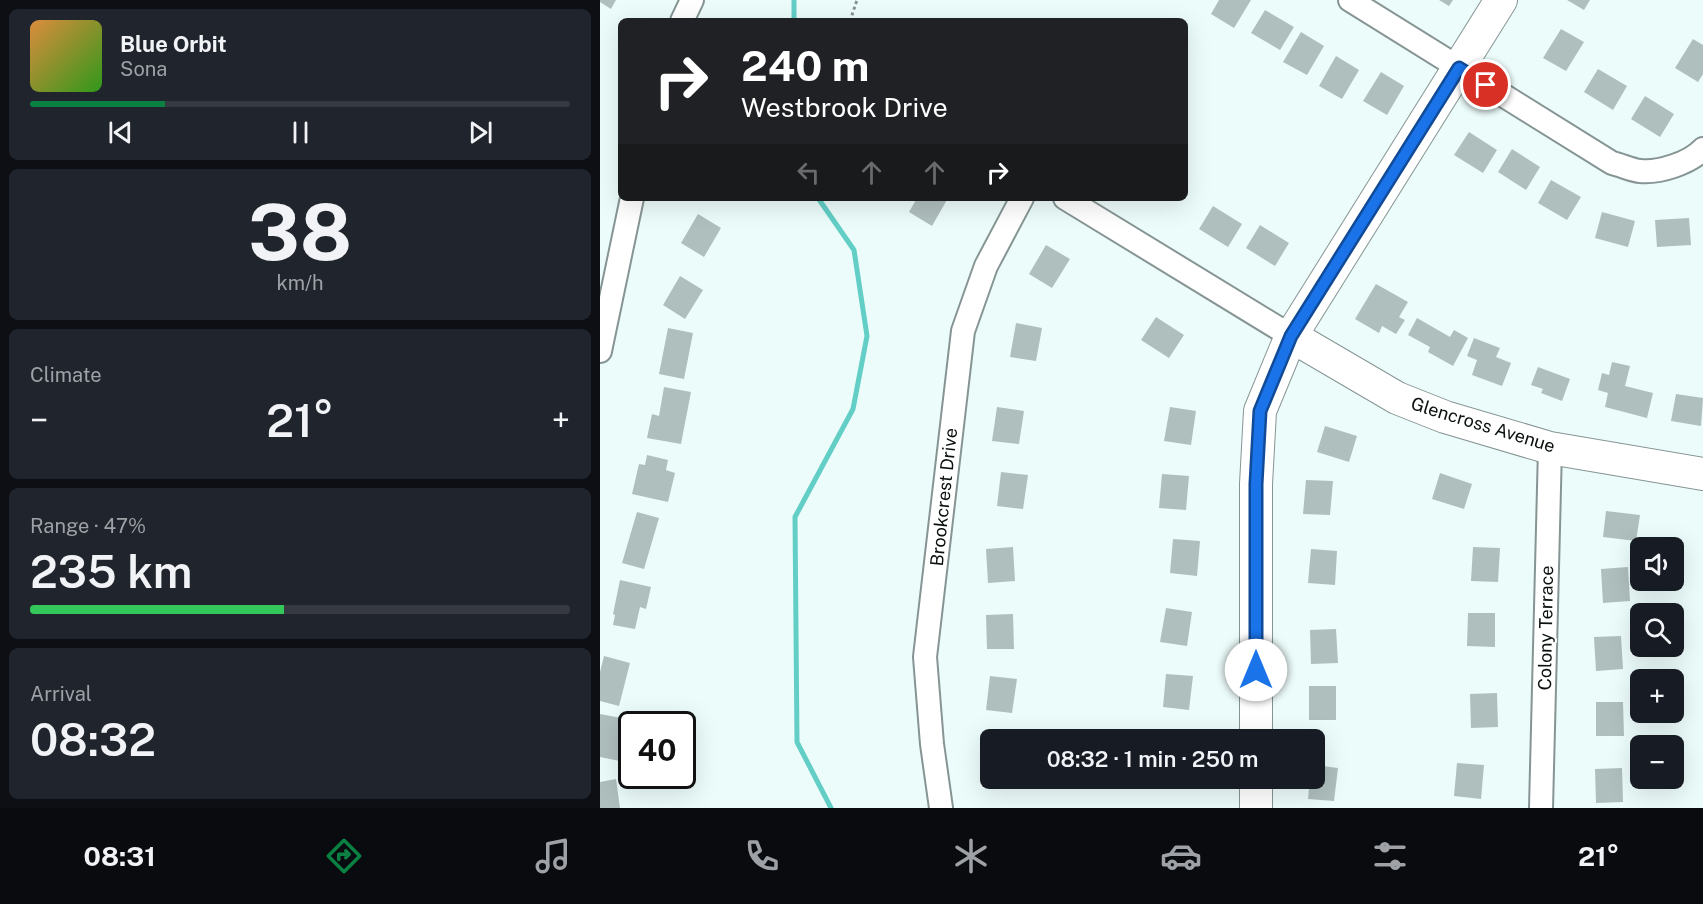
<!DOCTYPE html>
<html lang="en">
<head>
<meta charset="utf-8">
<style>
  body { margin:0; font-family:"Public Sans",sans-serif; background:#20242c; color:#f1f3f6; height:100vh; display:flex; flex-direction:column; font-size:22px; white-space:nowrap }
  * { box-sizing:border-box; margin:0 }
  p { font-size:20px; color:#9ea1a6 }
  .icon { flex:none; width:33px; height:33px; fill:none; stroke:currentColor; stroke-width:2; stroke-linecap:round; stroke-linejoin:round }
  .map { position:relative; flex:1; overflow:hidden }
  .drawer { display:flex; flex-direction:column; gap:9px; padding:9px; background:#0d0f14; width:600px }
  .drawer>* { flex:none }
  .banner { position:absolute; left:18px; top:18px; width:570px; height:183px; border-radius:9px; box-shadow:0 6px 24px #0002; background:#202124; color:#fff; overflow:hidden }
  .controls { position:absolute; left:1030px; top:537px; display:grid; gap:12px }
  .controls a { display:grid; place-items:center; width:54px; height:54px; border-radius:9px; background:#171b24; box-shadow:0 6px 24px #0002; font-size:30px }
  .speed { position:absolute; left:18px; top:711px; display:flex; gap:12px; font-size:30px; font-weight:700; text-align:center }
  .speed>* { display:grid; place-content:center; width:78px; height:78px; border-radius:50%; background:#171b24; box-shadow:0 6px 24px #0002; line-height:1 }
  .speed .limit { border:3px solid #111; border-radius:9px; background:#fff; color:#111 }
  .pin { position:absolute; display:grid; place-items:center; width:51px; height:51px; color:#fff; margin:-26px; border:3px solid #fff; border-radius:50%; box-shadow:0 2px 6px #0007 }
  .me { position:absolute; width:66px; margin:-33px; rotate:0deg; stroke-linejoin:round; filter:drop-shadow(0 0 4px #0008) }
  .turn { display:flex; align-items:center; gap:21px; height:126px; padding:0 24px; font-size:27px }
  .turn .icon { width:78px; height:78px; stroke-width:2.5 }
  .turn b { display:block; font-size:42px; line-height:51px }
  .lanes { display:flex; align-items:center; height:57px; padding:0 24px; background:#0003; justify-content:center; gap:30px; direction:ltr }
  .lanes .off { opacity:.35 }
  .big { font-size:45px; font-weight:600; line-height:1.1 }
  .drawer .tile { flex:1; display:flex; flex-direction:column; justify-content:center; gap:9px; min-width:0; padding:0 21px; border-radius:9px; background:#20242c }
  .drawer .dial { align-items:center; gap:0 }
  .dial b { font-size:78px; line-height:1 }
  .song { display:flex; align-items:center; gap:18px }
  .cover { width:72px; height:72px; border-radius:9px; background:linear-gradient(135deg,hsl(30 70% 55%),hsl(110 70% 35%)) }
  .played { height:6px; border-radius:3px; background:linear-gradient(90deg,#0b8043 25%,#363941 25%) }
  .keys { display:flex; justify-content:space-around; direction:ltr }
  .heat { display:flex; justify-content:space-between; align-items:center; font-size:33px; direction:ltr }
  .charge { height:9px; border-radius:4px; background:linear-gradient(90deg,#34c759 47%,#363941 0) }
  .trip { position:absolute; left:380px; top:729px; width:345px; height:60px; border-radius:9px; background:#171b24; box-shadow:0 6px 24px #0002; font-weight:600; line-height:60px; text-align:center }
  .dock { display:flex; height:96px; justify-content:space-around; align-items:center; background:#090b0e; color:#9ea1a6 }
  .dock .icon { width:42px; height:42px }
  .dock .selected { color:#0b8043 }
  .dock b { font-size:27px; color:#f1f3f6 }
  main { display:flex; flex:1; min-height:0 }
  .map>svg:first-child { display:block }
</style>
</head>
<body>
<main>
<section class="drawer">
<div class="tile">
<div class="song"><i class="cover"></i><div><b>Blue Orbit</b><p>Sona</p></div></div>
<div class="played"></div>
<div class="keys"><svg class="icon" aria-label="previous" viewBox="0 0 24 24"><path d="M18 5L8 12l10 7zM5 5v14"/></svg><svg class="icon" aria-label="pause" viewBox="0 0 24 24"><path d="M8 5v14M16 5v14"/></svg><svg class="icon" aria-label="next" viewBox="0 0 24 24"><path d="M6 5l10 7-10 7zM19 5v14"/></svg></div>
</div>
<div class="tile dial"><b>38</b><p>km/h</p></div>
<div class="tile"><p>Climate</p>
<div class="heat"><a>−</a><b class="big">21°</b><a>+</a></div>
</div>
<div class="tile"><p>Range · 47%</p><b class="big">235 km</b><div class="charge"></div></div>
<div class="tile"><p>Arrival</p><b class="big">08:32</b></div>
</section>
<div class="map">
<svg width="1103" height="808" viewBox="0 0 1103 808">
  <rect width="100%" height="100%" fill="#ecfcfa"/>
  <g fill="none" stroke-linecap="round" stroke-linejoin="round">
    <!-- stream -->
    <path stroke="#62cec6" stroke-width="5" d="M194,21V0
      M218,198L254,250L267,336L253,409L195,517L197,742L231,808"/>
  </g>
  <!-- building -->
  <path fill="#afbfbd" d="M0,0H16L11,9L0,2Z
    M619,0H651L634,28L611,14Z
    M839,0H853L849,6Z
    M967,0H990L984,10Z
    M665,10L694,27L680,50L651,33Z
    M961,29L984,42L966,71L943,58Z
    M701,32L724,46L707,75L683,62Z
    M1093,39L1103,45V74L1098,82L1075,68Z
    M736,56L759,70L742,99L719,86Z
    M998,69L1027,86L1013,110L984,92Z
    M781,72L804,86L787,115L763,101Z
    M1045,96L1074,114L1060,137L1031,119Z
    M869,132L897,150L883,173L854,155Z
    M912,149L940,167L926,190L898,172Z
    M951,180L981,197L967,220L938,203Z
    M317,198H348L332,226L309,212Z
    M613,206L642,224L628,247L599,229Z
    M1002,212L1035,221L1028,247L995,238Z
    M98,214L121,228L104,257L81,243Z
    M1089,218L1091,245L1057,247L1055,220Z
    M660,225L689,243L675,266L646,248Z
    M446,245L470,259L452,288L429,274Z
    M80,276L103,290L85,319L63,305Z
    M776,284L808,302L799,317L805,320L796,334L782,326L779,333L755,319Z
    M556,317L584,335L569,358L541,340Z
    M817,318L850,337L854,330L868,338L853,366L828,352L830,347L808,335Z
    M416,323L442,328L436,361L410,357Z
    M68,328L93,333L84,379L59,374Z
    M874,338L900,348L896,357L911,363L902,386L872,375L877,360L867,356Z
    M1012,362L1030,366L1025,386L1053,393L1047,418L1005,407L1008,393L998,390L1002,373L1009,375Z
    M938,367L970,379L962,401L941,393L943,389L931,385Z
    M64,387L91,392L81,444L47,438L52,414L59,416Z
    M1076,394L1103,398L1101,426L1071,421Z
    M397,407L424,411L419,444L392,441Z
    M570,407L596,411L591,445L564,441Z
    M725,426L757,436L749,462L717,452Z
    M47,455L68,460L66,470L75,473L68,502L32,494L39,464L45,465Z
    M401,472L428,475L423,509L397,506Z
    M840,473L872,484L864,509L832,499Z
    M562,474L589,476L586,510L559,508Z
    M706,480L733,481L730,515L703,514Z
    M1006,511L1040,515L1036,541L1003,537Z
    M37,512L59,518L44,569L22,563Z
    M573,539L600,541L597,576L570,573Z
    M413,547L415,581L388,583L386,549Z
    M873,547L900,548L898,582L871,581Z
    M711,549L737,551L735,585L708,583Z
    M1028,567L1030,601L1003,603L1001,569Z
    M20,580L51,587L46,609L40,607L35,629L13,625L15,615L13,614Z
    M566,608L592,612L587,646L560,642Z
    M868,613H895V647L867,646Z
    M413,614L414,649H387L386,615Z
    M736,629L738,663L711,664L710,630Z
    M1021,636L1023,669L996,671L994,637Z
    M4,656L30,663L19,706L0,701V672Z
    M566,674L593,676L589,710L563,707Z
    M390,676L417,679L412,713L386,710Z
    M709,686H736V720H709Z
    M897,693L898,727L871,728L870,694Z
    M996,702H1023L1024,736H996Z
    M0,714L37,721L36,724H32V744L24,743L20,761L0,757Z
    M393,737H419V740H393Z
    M857,763L884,765L881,799L854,796Z
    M714,765L738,768L734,801L708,799L710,778H714Z
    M1022,768L1023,802L996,803L995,769Z
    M564,778H591L590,784L564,782Z
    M16,779L20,808H0V782Z"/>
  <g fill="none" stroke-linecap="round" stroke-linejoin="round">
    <defs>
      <path id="street" d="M750,0L1012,163C1021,165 1031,170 1040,171C1059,173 1090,163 1103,149
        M82,21L92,0
        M465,198L691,336
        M0,351L32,198
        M341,808L332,744L325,657L363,331L386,266L422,198
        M941,808L950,448"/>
      <path id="secondary" d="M691,336L797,398L845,417L950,448L1103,474
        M656,740V484L660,411L691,336L901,0
        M656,808V778"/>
    </defs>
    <!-- street casing -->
    <use href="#street" stroke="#869594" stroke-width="26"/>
    <!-- secondary casing -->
    <use href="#secondary" stroke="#869594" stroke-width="34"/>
    <!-- path -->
    <path stroke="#889392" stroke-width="3" stroke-dasharray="3 3" stroke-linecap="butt" d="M250,21L257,0"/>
    <!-- street -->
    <use href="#street" stroke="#fff" stroke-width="22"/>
    <!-- secondary -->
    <use href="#secondary" stroke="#fff" stroke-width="32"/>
  </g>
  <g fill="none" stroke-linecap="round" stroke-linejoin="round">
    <defs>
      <path id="route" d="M656,670V484L660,411L691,336L859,68L886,85"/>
    </defs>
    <!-- route casing -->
    <use href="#route" stroke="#114b97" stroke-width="15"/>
    <!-- route -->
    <use href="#route" stroke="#1a73e8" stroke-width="10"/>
  </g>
  <g text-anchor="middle" stroke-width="4.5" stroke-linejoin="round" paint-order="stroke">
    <!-- street labels -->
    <g font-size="18" fill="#0b1010" stroke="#fff">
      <text transform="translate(883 425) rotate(17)" y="6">Glencross Avenue</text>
      <text transform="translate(344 497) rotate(-84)" y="6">Brookcrest Drive</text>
      <text transform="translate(946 628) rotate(-89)" y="6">Colony Terrace</text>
    </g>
  </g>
</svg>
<div class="controls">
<a><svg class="icon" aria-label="sound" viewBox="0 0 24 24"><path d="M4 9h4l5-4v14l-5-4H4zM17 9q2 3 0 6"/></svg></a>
<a><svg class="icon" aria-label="search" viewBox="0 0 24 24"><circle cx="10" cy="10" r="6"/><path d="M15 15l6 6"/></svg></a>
<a>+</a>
<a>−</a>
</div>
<div class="speed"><div class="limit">40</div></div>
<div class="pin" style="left:886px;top:85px;background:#d93025"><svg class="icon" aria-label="arrive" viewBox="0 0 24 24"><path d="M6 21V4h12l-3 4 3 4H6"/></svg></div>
<svg class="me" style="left:656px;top:670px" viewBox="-20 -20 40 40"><circle r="19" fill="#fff"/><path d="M0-13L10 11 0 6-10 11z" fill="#1a73e8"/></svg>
<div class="trip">08:32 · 1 min · 250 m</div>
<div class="banner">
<div class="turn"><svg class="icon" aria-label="right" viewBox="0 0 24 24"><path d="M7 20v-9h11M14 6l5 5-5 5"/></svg><div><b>240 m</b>Westbrook Drive</div></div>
<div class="lanes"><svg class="icon off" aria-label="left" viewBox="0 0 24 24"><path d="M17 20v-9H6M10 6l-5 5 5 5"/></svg><svg class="icon off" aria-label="ahead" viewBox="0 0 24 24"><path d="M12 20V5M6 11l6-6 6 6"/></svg><svg class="icon off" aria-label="ahead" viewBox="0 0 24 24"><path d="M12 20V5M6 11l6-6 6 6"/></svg><svg class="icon" aria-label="right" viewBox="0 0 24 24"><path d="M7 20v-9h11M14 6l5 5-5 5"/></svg></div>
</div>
</div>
</main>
<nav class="dock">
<b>08:31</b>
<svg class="icon selected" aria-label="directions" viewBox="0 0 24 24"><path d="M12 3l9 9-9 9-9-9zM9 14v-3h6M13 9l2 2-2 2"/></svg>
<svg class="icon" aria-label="music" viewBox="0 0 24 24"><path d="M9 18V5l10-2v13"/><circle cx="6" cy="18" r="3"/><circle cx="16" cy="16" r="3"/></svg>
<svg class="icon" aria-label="phone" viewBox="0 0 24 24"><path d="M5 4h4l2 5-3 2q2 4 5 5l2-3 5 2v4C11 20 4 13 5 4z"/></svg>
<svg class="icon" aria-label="climate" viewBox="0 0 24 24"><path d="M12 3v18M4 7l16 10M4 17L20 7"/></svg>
<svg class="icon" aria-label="car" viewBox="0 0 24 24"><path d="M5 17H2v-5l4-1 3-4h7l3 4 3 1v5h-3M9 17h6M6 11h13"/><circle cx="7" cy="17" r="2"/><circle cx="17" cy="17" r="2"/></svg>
<svg class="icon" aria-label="filters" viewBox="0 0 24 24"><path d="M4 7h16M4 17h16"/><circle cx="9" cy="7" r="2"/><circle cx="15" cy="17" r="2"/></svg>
<b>21°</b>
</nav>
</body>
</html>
